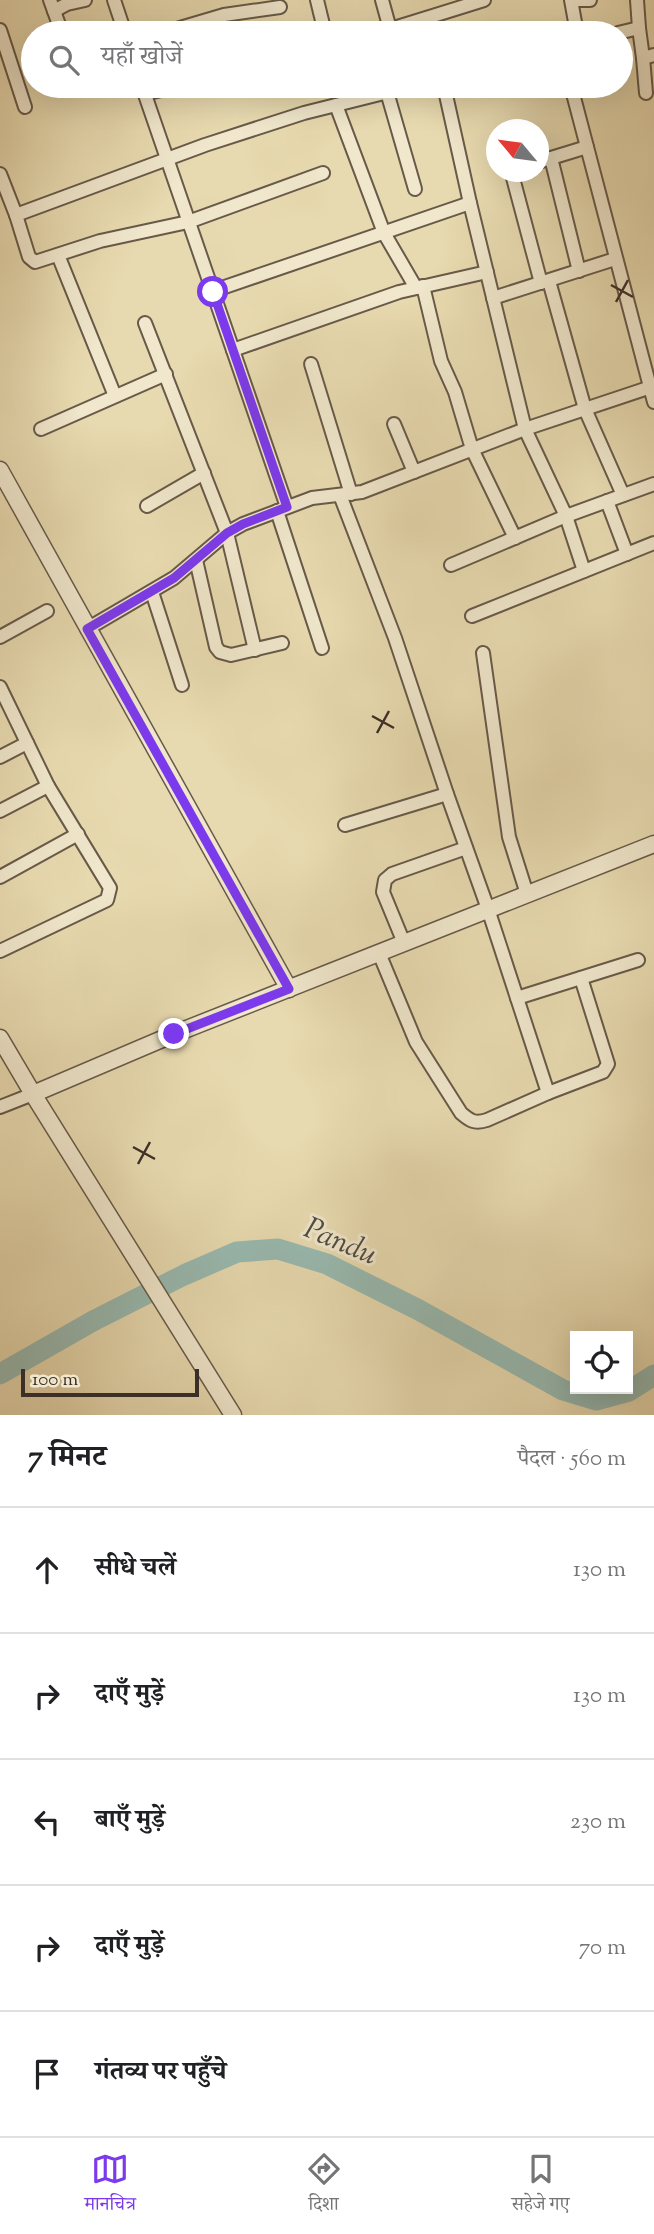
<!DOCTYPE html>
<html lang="hi">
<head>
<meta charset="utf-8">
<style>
	:root { --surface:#fff; --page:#f6f6f6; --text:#202124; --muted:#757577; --line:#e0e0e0; --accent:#7c3aed }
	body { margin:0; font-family:"Sorts Mill Goudy","Noto Serif Devanagari",serif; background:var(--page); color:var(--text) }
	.controls { position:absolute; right:21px; bottom:21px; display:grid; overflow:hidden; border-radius:0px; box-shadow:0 7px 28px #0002 }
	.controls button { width:63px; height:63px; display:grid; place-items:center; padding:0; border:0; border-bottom:2px solid var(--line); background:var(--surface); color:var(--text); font:35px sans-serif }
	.compass { position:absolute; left:486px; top:119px; width:63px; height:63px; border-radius:50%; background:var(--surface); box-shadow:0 7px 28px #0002; rotate:299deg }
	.scale { position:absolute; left:21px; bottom:18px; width:178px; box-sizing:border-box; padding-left:7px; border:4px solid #3c2f27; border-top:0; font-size:19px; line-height:24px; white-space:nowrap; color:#3c2f27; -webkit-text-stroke:5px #f0e7cc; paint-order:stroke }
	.stop { position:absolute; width:21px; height:21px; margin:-16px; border:5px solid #7c3aed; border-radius:50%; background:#fff }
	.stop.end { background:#7c3aed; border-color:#fff; box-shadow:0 2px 7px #0008 }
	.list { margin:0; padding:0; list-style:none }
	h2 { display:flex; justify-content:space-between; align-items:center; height:91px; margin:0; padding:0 28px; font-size:30px }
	h2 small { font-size:23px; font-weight:400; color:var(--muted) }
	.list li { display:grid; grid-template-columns:46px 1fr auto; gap:21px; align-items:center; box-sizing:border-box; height:126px; padding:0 28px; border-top:2px solid var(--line) }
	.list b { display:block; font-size:26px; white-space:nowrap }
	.list em { font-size:23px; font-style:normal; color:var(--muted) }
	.icon { flex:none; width:38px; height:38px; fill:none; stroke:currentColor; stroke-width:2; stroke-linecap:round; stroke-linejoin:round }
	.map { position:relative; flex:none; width:654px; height:1415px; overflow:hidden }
	.search { position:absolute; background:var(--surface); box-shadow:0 7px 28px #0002; left:21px; right:21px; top:21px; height:77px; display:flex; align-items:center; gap:18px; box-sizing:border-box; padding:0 24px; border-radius:38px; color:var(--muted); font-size:26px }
	.sheet { height:721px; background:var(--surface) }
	nav { display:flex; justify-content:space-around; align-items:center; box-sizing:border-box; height:98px; border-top:2px solid var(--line); background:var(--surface); font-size:19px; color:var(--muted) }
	nav a { display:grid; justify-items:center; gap:4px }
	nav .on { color:var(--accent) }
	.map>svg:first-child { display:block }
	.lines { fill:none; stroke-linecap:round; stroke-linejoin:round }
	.river { stroke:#98bab1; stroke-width:21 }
	.minor-casing { stroke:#675a49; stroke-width:16 }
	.tertiary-casing { stroke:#675a49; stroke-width:19 }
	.minor { stroke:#f0e7cc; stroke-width:12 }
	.tertiary { stroke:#f0e7cc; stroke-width:16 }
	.route { stroke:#7c3aed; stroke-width:9 }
	.ticks { fill:none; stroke:#3c2f27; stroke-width:2.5 }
	.labels { text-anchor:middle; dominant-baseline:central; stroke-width:6; stroke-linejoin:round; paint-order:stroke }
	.water-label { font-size:30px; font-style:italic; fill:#4e4b43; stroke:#f0e7cc }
</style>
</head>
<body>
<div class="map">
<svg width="654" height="1415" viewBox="0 0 654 1415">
	<rect width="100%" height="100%" fill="#e8dab0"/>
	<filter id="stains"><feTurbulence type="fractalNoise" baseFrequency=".00286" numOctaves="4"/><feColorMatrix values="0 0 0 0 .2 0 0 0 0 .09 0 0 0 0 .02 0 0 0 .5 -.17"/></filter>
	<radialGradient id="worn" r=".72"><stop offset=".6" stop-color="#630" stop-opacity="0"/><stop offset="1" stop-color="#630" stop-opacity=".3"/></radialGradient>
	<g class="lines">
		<polyline class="river" points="0,1374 93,1321 184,1275 237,1252 278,1249 327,1264 417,1309 563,1390 596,1400 629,1391 654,1375"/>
		<g class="minor-casing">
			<g id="minor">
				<polyline points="50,0 62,33"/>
				<polyline points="114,0 125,33"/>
				<polyline points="317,0 325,33"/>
				<polyline points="382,0 390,29"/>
				<polyline points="571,0 577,33"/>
				<polyline points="574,0 590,0"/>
				<polyline points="637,0 639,28"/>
				<polyline points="54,11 67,4 85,0"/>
				<polyline points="0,30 25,107"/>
				<polyline points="163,33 224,15 280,7"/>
				<polyline points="378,33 484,0"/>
				<polyline points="618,33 639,28 643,58 654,55"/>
				<polyline points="643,58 646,93"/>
				<polyline points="142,86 287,507"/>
				<polyline points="444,86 470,203"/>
				<polyline points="571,86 654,402"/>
				<polyline points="387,92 415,189"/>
				<polyline points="145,94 177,86"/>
				<polyline points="336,105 384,233 416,288 423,286 441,361 455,392 472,449 515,538"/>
				<polyline points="551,158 579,271"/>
				<polyline points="538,162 587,147"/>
				<polyline points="515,172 513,178 541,283"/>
				<polyline points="0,174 16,215 205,145 304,113 412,86"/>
				<polyline points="16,215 29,257 35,262 100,241 188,222 323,173"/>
				<polyline points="58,255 115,396"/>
				<polyline points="549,281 585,409 623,495"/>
				<polyline points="213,291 470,203 525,429 566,516 584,571"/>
				<polyline points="493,298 615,259"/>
				<polyline points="145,323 227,533 255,650"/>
				<polyline points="233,350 399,292 487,272"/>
				<polyline points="311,364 351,494"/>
				<polyline points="394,424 414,472"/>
				<polyline points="41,429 166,374"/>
				<polyline points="340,495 395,638 447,794"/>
				<polyline points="607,501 627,554"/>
				<polyline points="147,506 204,473"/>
				<polyline points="277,511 322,648"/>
				<polyline points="196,560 216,647 220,652 231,655 282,643"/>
				<polyline points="451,565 566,516 654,484"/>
				<polyline points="152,592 182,685"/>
				<polyline points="472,616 654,543"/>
				<polyline points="87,629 174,578 227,533 243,524 312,498 362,492 525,429 654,386"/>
				<polyline points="0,637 47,611"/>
				<polyline points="483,653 509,837 527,894"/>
				<polyline points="0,687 48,786 110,888 107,900 0,951"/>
				<polyline points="0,757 27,743"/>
				<polyline points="0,811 48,786"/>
				<path d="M345 825 447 794 488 909 548 1093 487 1120C475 1124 470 1121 461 1113L416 1042 379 953"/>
				<polyline points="0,877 78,834"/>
				<polyline points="404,943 383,892 385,880 392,874 466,848"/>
				<polyline points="517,998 638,960"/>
				<polyline points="548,1093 603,1072 608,1064 581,978"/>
				<polyline points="0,1107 33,1094"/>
			</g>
		</g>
		<g class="tertiary-casing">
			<g id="tertiary">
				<polyline points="0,470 289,989"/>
				<polyline points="0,1038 33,1094 233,1415"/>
				<polyline points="33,1094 174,1034 654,844"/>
			</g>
		</g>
		<use href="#minor" class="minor"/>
		<use href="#tertiary" class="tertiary"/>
	</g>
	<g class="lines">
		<polyline class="route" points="174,1034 289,989 87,629 174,578 227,533 243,524 287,507 213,292"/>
	</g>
	<path class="ticks" d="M611 285 633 297M616 302 628 280M372 716 394 728M377 733 389 711M133 1147 155 1159M138 1164 150 1142"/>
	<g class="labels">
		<g class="water-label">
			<text transform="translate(340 1243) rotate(23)">Pandu</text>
		</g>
	</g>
	<rect width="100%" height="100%" filter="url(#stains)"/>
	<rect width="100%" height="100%" fill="url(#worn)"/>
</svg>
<div class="controls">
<button><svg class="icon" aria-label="locate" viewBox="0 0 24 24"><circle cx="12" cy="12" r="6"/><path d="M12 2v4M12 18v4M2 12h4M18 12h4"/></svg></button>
</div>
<svg class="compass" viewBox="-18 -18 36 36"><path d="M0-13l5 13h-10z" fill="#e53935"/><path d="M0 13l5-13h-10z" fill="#757577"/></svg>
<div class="scale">100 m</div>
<div class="stop" style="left:213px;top:292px"></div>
<div class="stop end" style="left:174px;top:1034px"></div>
<div class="search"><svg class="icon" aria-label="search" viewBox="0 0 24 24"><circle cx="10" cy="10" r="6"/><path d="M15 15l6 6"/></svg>यहाँ खोजें</div>
</div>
<section class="sheet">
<h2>7 मिनट<small>पैदल · 560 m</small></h2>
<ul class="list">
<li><svg class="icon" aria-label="ahead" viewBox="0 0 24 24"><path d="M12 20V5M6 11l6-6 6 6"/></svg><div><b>सीधे चलें</b></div><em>130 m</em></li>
<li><svg class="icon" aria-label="right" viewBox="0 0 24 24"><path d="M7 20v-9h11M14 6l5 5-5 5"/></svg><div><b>दाएँ मुड़ें</b></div><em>130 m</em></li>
<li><svg class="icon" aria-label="left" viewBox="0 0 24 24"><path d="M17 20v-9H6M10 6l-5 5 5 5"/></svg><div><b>बाएँ मुड़ें</b></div><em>230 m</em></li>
<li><svg class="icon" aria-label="right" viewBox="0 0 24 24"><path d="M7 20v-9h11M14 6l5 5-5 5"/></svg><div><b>दाएँ मुड़ें</b></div><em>70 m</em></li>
<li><svg class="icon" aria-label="arrive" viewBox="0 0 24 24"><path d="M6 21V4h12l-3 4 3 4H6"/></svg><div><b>गंतव्य पर पहुँचे</b></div></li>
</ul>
</section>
<nav>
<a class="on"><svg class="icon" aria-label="map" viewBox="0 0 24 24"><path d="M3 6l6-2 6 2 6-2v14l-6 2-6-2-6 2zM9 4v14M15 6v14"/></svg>मानचित्र</a>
<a><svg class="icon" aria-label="directions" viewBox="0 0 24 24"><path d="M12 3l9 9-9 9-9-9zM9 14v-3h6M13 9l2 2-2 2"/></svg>दिशा</a>
<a><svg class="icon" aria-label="saved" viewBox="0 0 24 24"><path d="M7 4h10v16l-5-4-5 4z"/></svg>सहेजे गए</a>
</nav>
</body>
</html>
